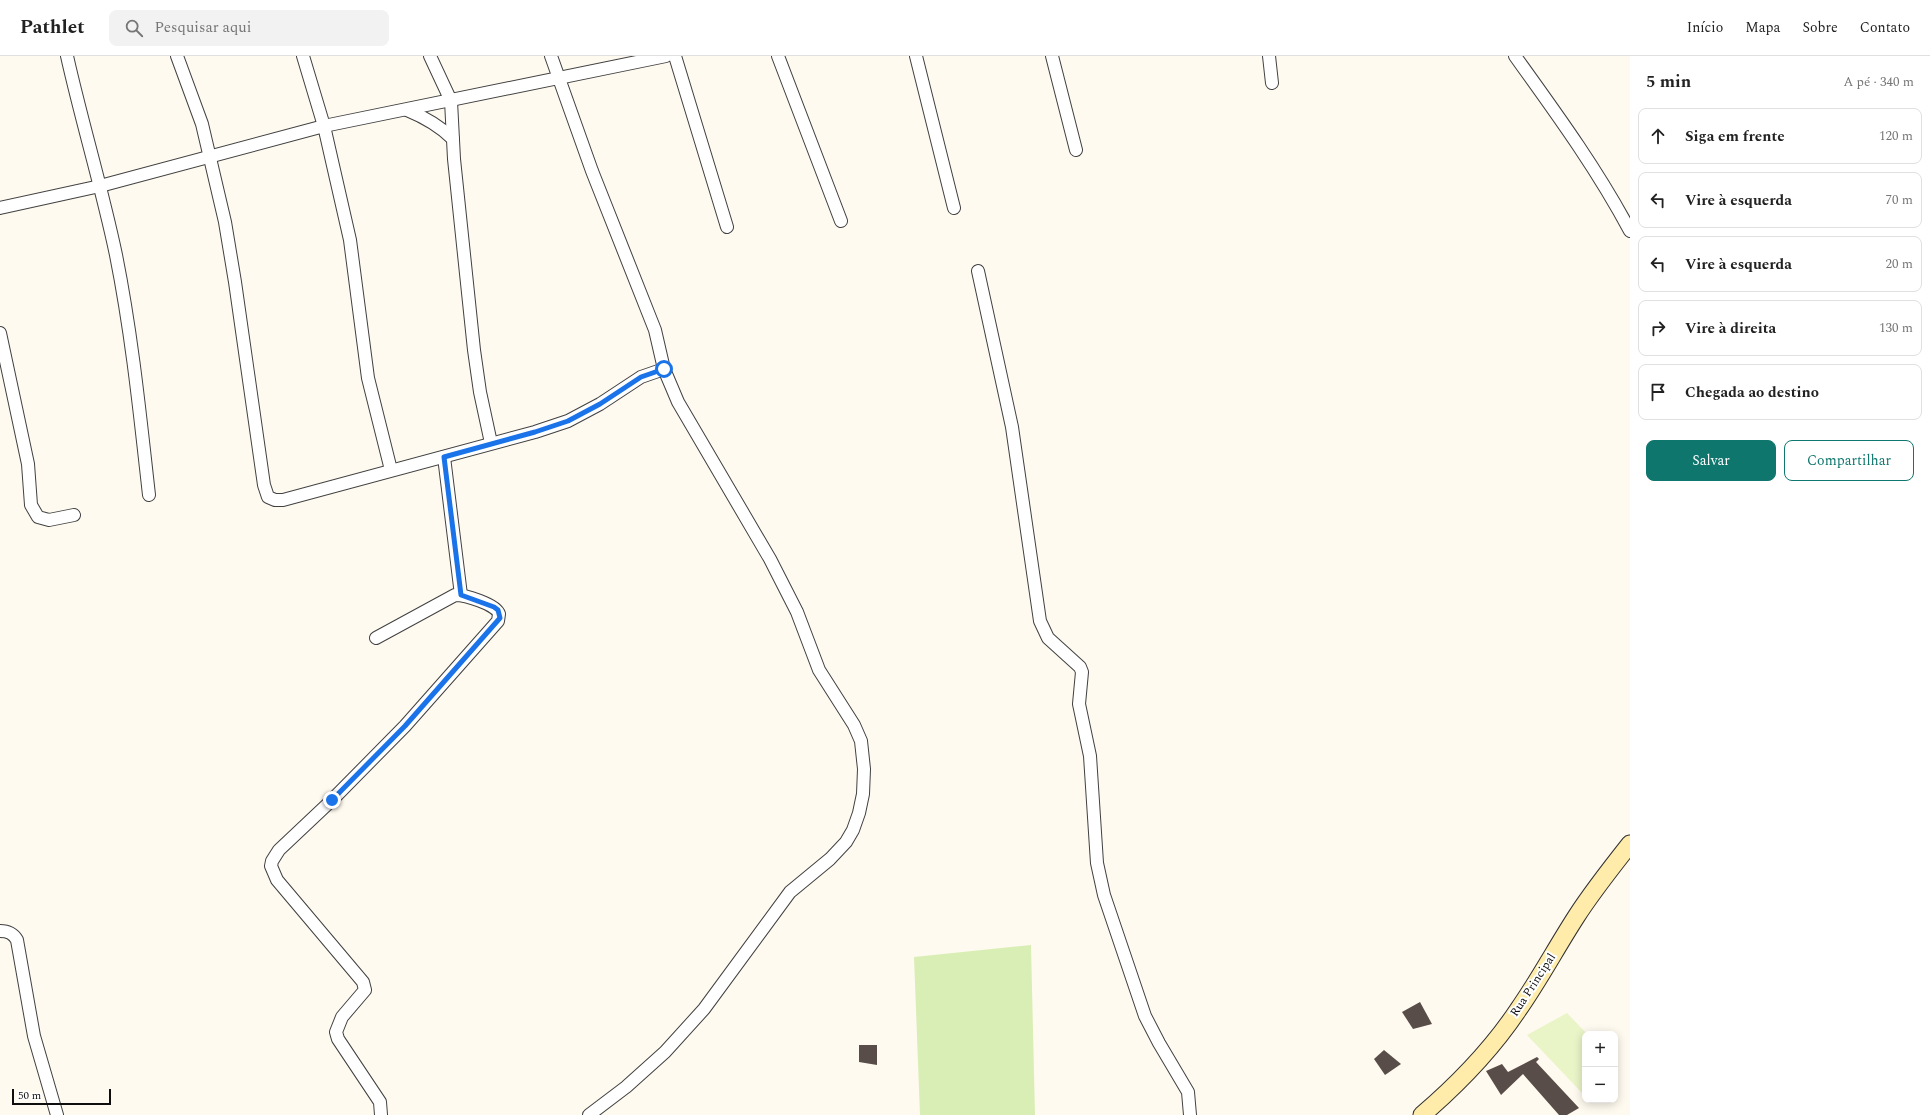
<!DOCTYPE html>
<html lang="pt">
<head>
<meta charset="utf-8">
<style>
	:root { --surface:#fff; --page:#f2f2f2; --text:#222; --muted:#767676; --line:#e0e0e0; --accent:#0f766e }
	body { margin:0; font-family:Spectral,serif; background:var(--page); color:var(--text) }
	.controls { position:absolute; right:12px; bottom:12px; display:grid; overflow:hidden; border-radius:8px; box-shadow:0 2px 10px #0003 }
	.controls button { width:36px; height:36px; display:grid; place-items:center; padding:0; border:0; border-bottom:1px solid var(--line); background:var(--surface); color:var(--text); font:20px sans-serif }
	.scale { position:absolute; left:12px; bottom:10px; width:99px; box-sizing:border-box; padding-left:4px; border:2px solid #0e0e0e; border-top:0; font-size:11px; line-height:14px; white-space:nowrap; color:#0e0e0e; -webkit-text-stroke:3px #fff; paint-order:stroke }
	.stop { position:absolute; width:12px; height:12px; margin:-9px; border:3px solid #1a73e8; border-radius:50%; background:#fff }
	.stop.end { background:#1a73e8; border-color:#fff; box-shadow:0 1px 4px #0008 }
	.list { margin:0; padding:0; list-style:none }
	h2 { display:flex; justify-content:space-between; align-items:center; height:52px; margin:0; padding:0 16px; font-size:17px }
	h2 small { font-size:13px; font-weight:400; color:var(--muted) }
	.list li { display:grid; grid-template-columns:26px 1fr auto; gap:12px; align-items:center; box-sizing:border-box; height:56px; margin:0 8px 8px; padding:0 8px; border:1px solid var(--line); border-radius:8px }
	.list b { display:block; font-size:15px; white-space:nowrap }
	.list em { font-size:13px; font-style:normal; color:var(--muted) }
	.actions { display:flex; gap:8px; padding:12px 16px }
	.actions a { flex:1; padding:9px 0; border:1px solid var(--accent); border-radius:8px; text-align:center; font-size:14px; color:var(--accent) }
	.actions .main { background:var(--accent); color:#fff }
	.icon { flex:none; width:22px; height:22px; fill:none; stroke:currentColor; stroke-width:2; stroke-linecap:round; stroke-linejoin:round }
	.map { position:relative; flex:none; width:1630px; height:1059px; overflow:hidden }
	header { display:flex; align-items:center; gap:24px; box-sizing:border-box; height:56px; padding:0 20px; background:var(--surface); border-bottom:1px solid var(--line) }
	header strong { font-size:19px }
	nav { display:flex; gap:22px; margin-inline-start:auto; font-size:14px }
	.search { width:280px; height:36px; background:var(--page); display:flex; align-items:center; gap:10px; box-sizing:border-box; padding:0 14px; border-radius:8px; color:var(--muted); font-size:15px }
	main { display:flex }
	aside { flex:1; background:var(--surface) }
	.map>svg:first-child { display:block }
	.green { fill:#d9eeb5 }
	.pitch { fill:#e9f4c7 }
	.building { fill:#584d49 }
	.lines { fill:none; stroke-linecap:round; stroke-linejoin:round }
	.street-casing { stroke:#414141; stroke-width:14 }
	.secondary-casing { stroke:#303030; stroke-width:19 }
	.street { stroke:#fff; stroke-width:12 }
	.secondary { stroke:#ffecaa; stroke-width:17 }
	.route { stroke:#1a73e8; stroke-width:5 }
	.labels { text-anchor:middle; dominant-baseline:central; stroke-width:4; stroke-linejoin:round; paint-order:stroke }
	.street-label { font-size:12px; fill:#0e0e0e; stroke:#fff }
</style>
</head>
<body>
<header>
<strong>Pathlet</strong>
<div class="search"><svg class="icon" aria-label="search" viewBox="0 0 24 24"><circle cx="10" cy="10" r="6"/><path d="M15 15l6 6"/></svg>Pesquisar aqui</div>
<nav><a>Início</a><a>Mapa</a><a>Sobre</a><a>Contato</a></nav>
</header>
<main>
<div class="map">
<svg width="1630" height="1059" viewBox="0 0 1630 1059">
	<rect width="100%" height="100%" fill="#fffaef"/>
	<polygon class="green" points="1031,889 1035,1059 920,1059 914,901"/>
	<polygon class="pitch" points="1567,957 1587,978 1585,978 1585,1040 1527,979"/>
	<g class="building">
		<polygon points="1420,946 1432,968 1413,973 1402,956"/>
		<polygon points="859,989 877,989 877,1009 859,1006"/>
		<polygon points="1384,994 1401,1008 1385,1019 1374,1003"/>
		<polygon points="1537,1001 1539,1003 1536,1006 1579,1052 1567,1059 1559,1059 1523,1018 1501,1039 1486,1015 1502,1008 1508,1016"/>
	</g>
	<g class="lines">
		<g class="street-casing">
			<g id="street">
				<path d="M67 0C82 67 102 132 116 199 132 279 140 359 149 439"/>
				<polyline points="177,0 202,68 225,166 235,226 264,429 268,441 275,444 283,444 535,376 568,365 600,348 641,321 664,313"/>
				<polyline points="303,0 324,70 350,184 368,322 391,414"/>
				<polyline points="430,0 451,45 454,103 474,294 480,336 491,387"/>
				<polyline points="551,0 592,115 655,274 664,313 678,346 770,503 797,556 819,614 854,669 861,685 864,713 863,738 859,757 853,774 846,786 830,803 790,836 704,953 665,996 626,1031 589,1059"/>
				<polyline points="675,0 727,171"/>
				<polyline points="778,0 841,165"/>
				<polyline points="916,0 954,152"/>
				<polyline points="1052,0 1076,94"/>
				<polyline points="1269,0 1272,27"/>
				<path d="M1515 0C1556 57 1597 113 1630 175"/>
				<path d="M407 54C424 61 440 70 453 83"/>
				<polyline points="0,152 100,130 324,70 666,0"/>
				<polyline points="978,215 1012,371 1040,565 1048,582 1080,611 1082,616 1079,648 1090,700 1097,807 1104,839 1145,960 1159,987 1188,1036 1190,1059"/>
				<polyline points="0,277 28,408 31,449 38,461 49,464 74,459"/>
				<polyline points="444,401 461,539"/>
				<path d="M376 582 455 539C465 539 496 548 499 558L498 565 405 670 332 744 279 794 272 805 271 810 277 824 363 926 365 934 342 961 336 976 338 983 380 1046 381 1059"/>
				<path d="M0 875C8 875 13 877 17 884L34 980 57 1059"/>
			</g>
		</g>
		<g class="secondary-casing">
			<path id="secondary" d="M1422 1059C1457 1029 1492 993 1518 954 1539 924 1556 892 1576 861 1592 836 1611 812 1630 788"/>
		</g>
		<use href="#street" class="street"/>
		<use href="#secondary" class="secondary"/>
	</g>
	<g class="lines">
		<polyline class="route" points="332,744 405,670 500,562 498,554 494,551 461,539 444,401 535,376 568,365 600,348 641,321 664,313"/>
	</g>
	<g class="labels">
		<g class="street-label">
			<text transform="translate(1533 929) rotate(-57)">Rua Principal</text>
		</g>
	</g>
</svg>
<div class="controls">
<button>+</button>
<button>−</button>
</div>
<div class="scale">50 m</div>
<div class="stop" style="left:664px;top:313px"></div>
<div class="stop end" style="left:332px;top:744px"></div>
</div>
<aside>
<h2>5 min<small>A pé · 340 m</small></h2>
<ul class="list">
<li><svg class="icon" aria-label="ahead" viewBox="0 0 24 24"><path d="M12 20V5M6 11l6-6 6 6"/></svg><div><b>Siga em frente</b></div><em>120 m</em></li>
<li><svg class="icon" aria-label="left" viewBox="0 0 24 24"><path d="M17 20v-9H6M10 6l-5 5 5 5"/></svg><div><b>Vire à esquerda</b></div><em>70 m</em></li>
<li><svg class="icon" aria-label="left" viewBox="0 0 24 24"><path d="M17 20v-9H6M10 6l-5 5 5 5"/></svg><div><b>Vire à esquerda</b></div><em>20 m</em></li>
<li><svg class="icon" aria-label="right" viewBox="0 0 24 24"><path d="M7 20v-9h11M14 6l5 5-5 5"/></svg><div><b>Vire à direita</b></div><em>130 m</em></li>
<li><svg class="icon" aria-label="arrive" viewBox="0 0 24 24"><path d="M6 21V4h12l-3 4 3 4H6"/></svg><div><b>Chegada ao destino</b></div></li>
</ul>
<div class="actions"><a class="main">Salvar</a><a>Compartilhar</a></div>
</aside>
</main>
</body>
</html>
